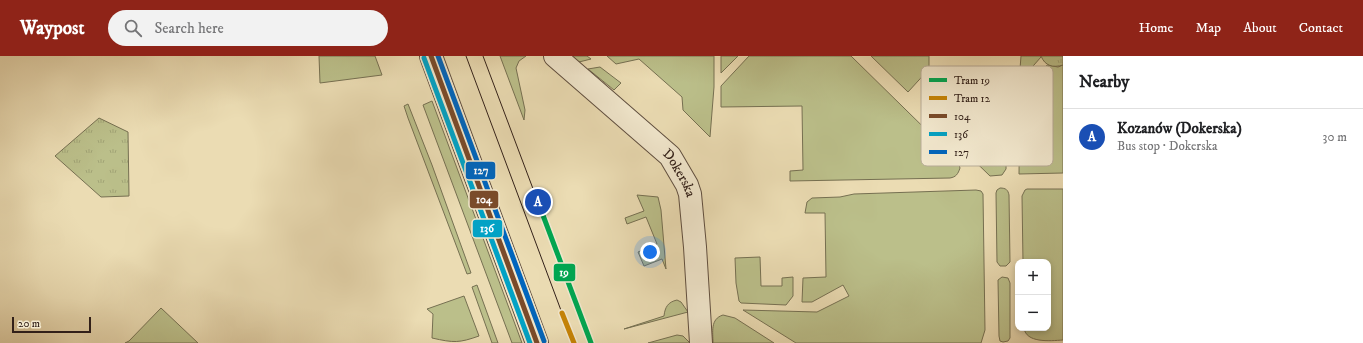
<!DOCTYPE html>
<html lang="en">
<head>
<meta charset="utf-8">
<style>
	:root { --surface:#fff; --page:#f2f2f2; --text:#202124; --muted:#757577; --line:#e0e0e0; --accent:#8f2418 }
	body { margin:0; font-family:"IM FELL DW Pica",serif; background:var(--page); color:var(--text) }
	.controls { position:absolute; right:12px; bottom:12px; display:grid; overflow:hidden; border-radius:8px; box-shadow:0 2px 6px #0003 }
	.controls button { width:36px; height:36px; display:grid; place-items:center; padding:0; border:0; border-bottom:1px solid var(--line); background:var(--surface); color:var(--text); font:20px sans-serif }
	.scale { position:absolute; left:12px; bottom:10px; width:79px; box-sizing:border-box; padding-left:4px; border:2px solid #322019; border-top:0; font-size:11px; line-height:14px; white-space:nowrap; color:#322019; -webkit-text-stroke:3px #f2e8ce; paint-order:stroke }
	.you { position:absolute; left:650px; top:196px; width:14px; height:14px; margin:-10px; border:3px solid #fff; border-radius:50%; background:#1a73e8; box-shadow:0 0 0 6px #1a73e833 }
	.badge { display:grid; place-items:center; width:26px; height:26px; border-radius:50%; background:var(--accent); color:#fff; font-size:13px; font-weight:700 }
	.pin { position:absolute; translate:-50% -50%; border:2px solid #fff; box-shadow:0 1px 4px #0006 }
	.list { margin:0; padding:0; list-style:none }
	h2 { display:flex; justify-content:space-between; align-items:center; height:52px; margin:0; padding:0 16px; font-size:17px }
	h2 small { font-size:13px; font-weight:400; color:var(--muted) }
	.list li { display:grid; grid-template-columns:26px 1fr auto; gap:12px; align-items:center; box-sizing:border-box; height:56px; padding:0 16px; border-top:1px solid var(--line) }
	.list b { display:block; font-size:15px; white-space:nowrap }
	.list p { margin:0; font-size:13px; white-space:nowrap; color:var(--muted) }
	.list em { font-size:13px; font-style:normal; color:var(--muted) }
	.icon { flex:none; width:22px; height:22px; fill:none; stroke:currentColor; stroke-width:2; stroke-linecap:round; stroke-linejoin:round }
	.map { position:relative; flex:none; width:1063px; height:287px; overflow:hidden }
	header { display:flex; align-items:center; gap:24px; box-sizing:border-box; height:56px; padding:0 20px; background:var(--accent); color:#fff }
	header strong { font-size:19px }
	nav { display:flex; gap:22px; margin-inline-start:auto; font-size:14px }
	.search { width:280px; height:36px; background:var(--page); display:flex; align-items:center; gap:10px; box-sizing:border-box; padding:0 14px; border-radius:22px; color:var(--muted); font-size:15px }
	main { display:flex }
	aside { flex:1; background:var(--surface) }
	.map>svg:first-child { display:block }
	.grass { fill:#bbbf8a; stroke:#767052 }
	.park { fill:url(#park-tufts); stroke:#767052 }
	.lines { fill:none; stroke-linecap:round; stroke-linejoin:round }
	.street-casing { stroke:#604f40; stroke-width:24 }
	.street { stroke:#f2e8ce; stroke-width:22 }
	.tram { stroke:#322019; stroke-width:1 }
	.bus-1-casing { stroke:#f2e8ce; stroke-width:8 }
	.bus-2-casing { stroke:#f2e8ce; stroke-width:8 }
	.bus-3-casing { stroke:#f2e8ce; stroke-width:8 }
	.bus-1 { stroke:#7a4b2a; stroke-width:5 }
	.bus-2 { stroke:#02a2c5; stroke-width:5 }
	.bus-3 { stroke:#0065bd; stroke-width:5 }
	.tram-1-casing { stroke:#f2e8ce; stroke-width:8 }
	.tram-2-casing { stroke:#f2e8ce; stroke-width:8 }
	.tram-1 { stroke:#00a651; stroke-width:5 }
	.tram-2 { stroke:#c68406; stroke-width:5 }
	.labels { text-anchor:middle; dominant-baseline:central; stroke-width:3; stroke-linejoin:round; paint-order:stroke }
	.street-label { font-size:14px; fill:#322019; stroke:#f2e8ce }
	.key { fill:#f2e8ce; stroke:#b8ac98; stroke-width:1 }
	.key-label { font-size:11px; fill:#322019 }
	.line-badge { stroke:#f2e8ce; stroke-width:1.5 }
	.badge-label { font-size:11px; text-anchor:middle; font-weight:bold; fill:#fff }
</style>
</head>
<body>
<header>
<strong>Waypost</strong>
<div class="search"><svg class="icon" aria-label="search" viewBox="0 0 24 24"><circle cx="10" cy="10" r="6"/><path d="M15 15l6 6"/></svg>Search here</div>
<nav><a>Home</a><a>Map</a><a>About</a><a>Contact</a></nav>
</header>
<main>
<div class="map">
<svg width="1063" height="287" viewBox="0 0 1063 287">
	<defs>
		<pattern id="park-tufts" width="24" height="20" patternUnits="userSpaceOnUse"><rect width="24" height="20" fill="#bbbf8a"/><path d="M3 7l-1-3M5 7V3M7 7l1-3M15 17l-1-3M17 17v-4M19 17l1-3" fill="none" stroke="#a1a476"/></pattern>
	</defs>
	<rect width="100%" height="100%" fill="#ebdcb3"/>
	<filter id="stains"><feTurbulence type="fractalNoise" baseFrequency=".005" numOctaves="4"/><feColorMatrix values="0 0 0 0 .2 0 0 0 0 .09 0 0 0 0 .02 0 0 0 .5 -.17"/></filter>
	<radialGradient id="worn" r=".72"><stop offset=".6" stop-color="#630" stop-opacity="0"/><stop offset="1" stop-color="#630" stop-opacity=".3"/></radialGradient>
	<g class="grass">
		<polygon points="319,0 375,0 382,19 320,27"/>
		<polygon points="500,0 526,0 519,5 516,12 525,54 524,64"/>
		<polygon points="571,0 587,0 591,3 579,6"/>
		<polygon points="607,0 714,0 714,31 710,81 683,54 682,41 639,3 616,8"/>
		<polygon points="721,0 738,0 721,17"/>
		<path d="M749 0H851L958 105 960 112C958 118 956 121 950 122L790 125V115L803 114 802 50 721 51V30Z"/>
		<polygon points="871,0 929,0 929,13 908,36"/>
		<polygon points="1021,0 1041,0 1041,1 1019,26"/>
		<polygon points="1047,9 1058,11 1063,9 1063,117 1019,118 1020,37"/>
		<polygon points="600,11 621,27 614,34 588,13"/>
		<polygon points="432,45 522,287 512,287 423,49"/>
		<polygon points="408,48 432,109 471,217 467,218 408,62 404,50"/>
		<polygon points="1007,54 1006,113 1002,119 990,120 956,87"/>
		<path d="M1000 132C1006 132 1008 134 1009 139L1010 206 1006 210H1000L997 206 996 137 997 134Z"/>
		<path d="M1027 133H1063V284C1049 285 1026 287 1024 272H1048V206H1023L1022 140 1025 134Z"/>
		<polygon points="976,134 981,135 983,138 985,274 981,287 796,287 743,254 817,256 849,240 843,229 812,246 802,246 803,222 826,221 825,157 805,157 807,146 812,142 840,141 854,138"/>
		<polygon points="637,139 658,141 661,154 666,213 662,203 644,210 638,196 657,188 646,161 627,168 625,162 644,155"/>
		<polygon points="760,201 761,230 782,230 782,222 793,221 793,240 786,249 741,247 739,245 736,227 735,202"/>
		<polygon points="1002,221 1008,222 1010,227 1010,282 1008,285 1003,286 1000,285 999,280 998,224"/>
		<polygon points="477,229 498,287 492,287 472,231"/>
		<path d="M464 240 479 280C459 287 454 287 432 282L433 258 427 253Z"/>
		<path d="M677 244 681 246 688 256 624 273 664 260C665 251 668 246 677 244Z"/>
		<polygon points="161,252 198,287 125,287 129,285"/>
		<path d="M723 259 735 262 774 287H713C713 276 710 263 723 259Z"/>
		<polygon points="677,279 683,280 690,287 648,287"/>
	</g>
	<g class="park">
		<path d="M1041 0H1063V9C1053 12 1045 10 1041 0Z"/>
		<polygon points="99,62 128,76 129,140 101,141 55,100"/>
	</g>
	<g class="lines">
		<g class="street-casing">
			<g id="street">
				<polyline points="431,0 537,287"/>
				<path id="s1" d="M555 0 670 100 687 129 690 138 695 191 701 287"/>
			</g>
		</g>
		<use href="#street" class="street"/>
		<g class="tram">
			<polyline points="466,0 562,257"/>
			<polyline points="483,0 538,146"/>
		</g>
		<g class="bus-1-casing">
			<polyline id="bus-1" points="431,0 537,287"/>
		</g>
		<g class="bus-2-casing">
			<polyline id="bus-2" points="424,2 530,287"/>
		</g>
		<g class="bus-3-casing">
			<polyline id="bus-3" points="438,0 544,285"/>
		</g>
		<use href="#bus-1" class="bus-1"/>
		<use href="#bus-2" class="bus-2"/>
		<use href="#bus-3" class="bus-3"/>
		<g class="tram-1-casing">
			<polyline id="tram-1" points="538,146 591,287"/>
		</g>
		<g class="tram-2-casing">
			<polyline id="tram-2" points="562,257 574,287"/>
		</g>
		<use href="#tram-1" class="tram-1"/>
		<use href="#tram-2" class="tram-2"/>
	</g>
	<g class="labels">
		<g class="street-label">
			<text stroke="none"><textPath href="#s1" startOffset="172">Dokerska</textPath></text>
		</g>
	</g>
	<rect x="921" y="10" width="132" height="100" rx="6" class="key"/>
	<rect x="929" y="22" width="18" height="4" fill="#00a651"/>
	<rect x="929" y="40" width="18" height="4" fill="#c68406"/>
	<rect x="929" y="58" width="18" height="4" fill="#7a4b2a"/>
	<rect x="929" y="76" width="18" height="4" fill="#02a2c5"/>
	<rect x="929" y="94" width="18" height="4" fill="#0065bd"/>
	<g class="key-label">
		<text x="954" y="28">Tram 19</text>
		<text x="954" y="46">Tram 12</text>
		<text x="954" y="64">104</text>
		<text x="954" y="82">136</text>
		<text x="954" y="100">127</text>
	</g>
	<g class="line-badge">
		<rect x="465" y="105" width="31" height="19" rx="4" fill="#0065bd"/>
		<rect x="469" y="134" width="30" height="19" rx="4" fill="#7a4b2a"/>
		<rect x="472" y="163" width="31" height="19" rx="4" fill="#02a2c5"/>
		<rect x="553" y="207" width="23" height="19" rx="4" fill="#00a651"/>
	</g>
	<g class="badge-label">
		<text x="481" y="118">127</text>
		<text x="484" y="147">104</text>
		<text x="487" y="176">136</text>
		<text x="564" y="220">19</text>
	</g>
	<rect width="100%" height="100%" filter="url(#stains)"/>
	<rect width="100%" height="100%" fill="url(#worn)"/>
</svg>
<div class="controls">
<button>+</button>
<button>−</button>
</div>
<div class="scale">20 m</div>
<div class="you"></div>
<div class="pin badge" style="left:538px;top:146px;background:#1a4fb4">A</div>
</div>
<aside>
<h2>Nearby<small></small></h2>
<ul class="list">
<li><span class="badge" style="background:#1a4fb4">A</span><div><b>Kozanów (Dokerska)</b><p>Bus stop · Dokerska</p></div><em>30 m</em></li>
</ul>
</aside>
</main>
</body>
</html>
